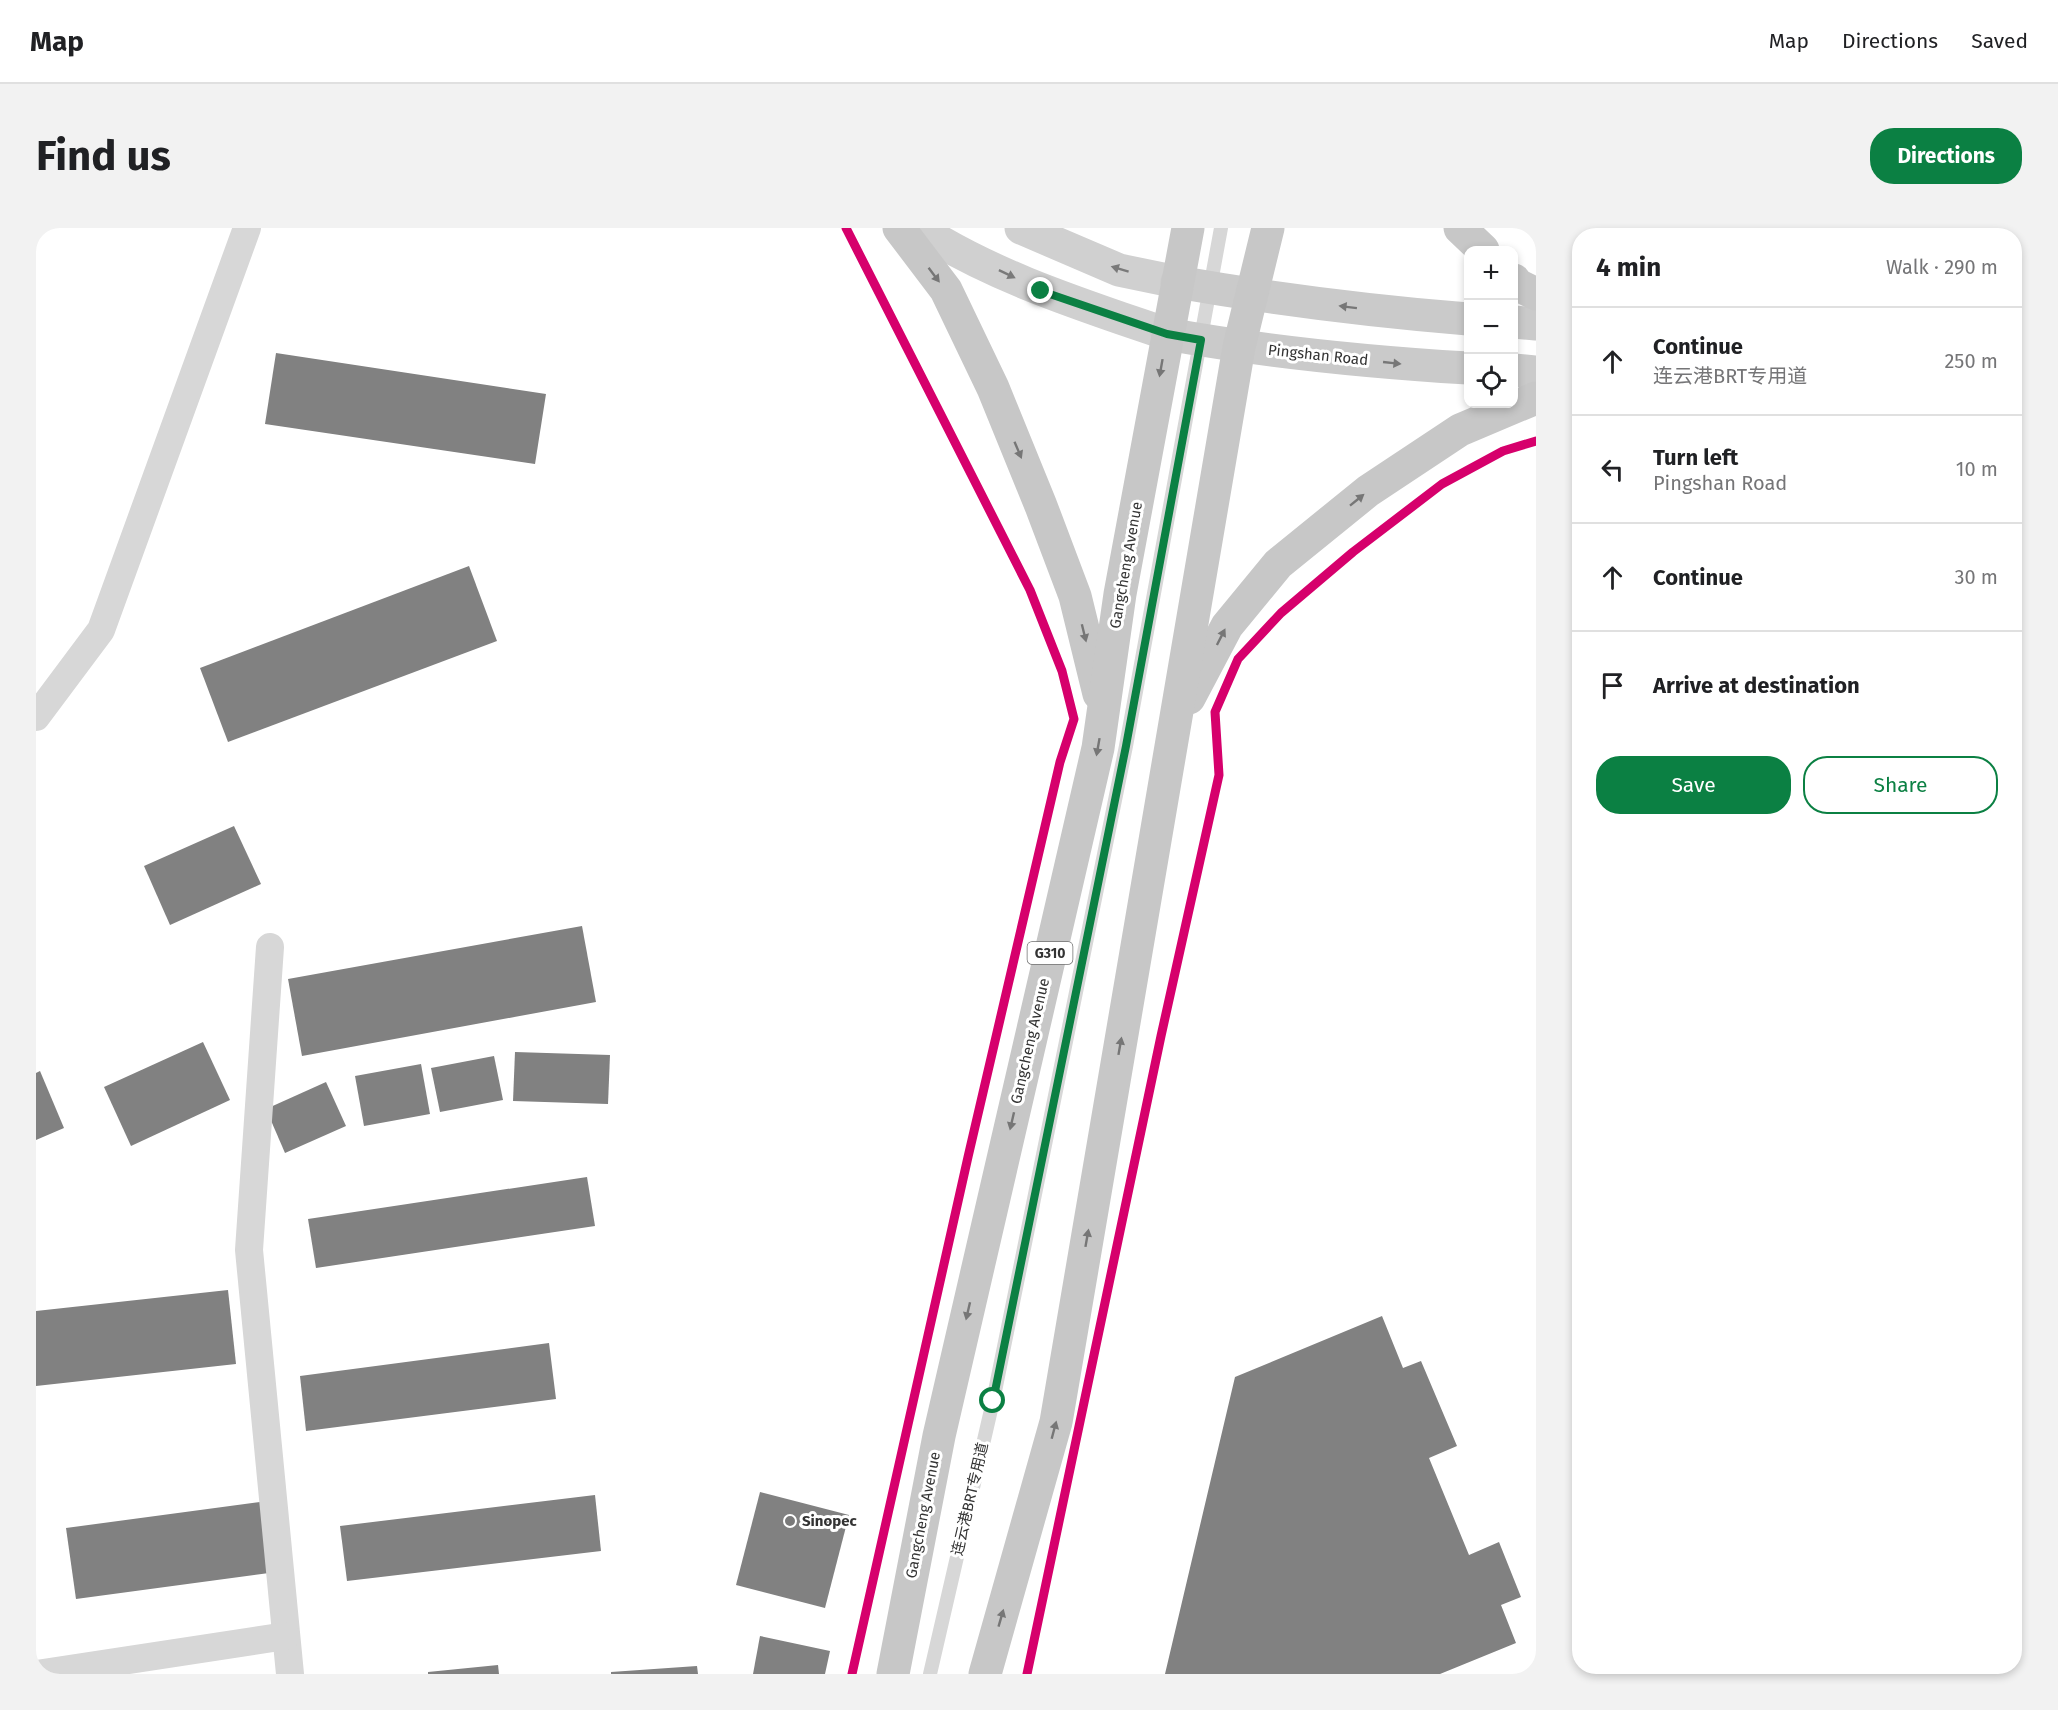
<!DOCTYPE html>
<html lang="en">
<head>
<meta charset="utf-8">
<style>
	:root { --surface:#fff; --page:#f2f2f2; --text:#202124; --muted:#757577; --line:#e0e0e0; --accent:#0b8043 }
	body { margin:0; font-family:"Fira Sans","Noto Sans SC",sans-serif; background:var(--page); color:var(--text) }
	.controls { position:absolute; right:18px; top:18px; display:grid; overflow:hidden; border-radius:12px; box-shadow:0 3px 9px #0003 }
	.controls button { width:54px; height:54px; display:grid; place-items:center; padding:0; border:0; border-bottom:2px solid var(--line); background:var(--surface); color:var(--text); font:30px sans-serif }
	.stop { position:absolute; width:18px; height:18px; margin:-14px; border:4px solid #0b8043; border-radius:50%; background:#fff }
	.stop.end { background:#0b8043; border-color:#fff; box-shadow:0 2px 6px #0008 }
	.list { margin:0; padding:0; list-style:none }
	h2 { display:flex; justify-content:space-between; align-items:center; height:78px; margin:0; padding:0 24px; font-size:26px }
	h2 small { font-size:20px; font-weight:400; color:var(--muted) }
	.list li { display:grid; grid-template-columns:39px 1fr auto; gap:18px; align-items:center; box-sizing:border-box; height:108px; padding:0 24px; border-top:2px solid var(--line) }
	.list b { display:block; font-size:22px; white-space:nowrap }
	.list p { margin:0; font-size:20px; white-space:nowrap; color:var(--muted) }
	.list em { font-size:20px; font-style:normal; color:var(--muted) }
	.actions { display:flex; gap:12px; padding:18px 24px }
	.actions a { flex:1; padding:14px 0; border:2px solid var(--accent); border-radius:24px; text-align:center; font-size:21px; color:var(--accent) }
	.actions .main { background:var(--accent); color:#fff }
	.icon { flex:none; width:33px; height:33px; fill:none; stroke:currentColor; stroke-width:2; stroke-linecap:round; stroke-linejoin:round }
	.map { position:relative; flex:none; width:1500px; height:1446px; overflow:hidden; border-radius:24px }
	header { display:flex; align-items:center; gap:36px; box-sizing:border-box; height:84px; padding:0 30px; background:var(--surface); border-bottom:2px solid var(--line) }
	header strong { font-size:28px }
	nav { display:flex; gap:33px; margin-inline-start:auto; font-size:21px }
	.intro { display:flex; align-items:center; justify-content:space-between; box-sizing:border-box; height:144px; padding:0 36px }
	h1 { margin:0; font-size:42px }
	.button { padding:15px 27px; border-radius:24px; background:var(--accent); color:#fff; font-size:21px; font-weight:700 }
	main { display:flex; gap:36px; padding:0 36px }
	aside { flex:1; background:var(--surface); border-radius:24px; box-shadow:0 3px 9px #0003 }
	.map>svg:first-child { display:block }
	.building { fill:#818181 }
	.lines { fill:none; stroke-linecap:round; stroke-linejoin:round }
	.service { stroke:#d7d7d7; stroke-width:14 }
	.minor { stroke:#d7d7d7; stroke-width:28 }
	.secondary { stroke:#d0d0d0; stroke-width:33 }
	.primary { stroke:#cacaca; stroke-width:33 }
	.trunk { stroke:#c7c7c7; stroke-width:33 }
	.cycleway-casing { stroke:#fff; stroke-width:13 }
	.cycleway { stroke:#d6006c; stroke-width:9 }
	.oneway { fill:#7a7a7a }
	.oneway2 { fill:#767676 }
	.oneway3 { fill:#777 }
	.route { stroke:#0b8043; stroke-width:8 }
	.poi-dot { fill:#7a7a7a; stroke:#fff; stroke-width:2 }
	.labels { text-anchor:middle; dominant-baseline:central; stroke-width:6; stroke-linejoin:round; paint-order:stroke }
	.shield { fill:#fff; stroke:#707070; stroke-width:1.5 }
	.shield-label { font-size:14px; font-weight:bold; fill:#333 }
	.street-label { font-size:15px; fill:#333; stroke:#fff }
	.poi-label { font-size:15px; font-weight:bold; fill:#333; stroke:#fff; text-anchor:start }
</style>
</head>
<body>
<header>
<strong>Map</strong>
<nav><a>Map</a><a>Directions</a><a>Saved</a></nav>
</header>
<div class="intro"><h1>Find us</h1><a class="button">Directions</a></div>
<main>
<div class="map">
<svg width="1500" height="1446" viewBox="0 0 1500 1446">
	<rect width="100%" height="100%" fill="#fff"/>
	<g class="building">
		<polygon points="240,125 510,166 499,236 229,196"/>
		<polygon points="433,338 461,413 192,514 164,440"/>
		<polygon points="198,598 225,656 134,697 108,638"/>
		<polygon points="546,698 560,774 266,828 252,751"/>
		<polygon points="167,814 194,872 95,918 68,859"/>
		<polygon points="479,824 574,827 572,876 477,873"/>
		<polygon points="458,828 467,872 404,884 395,840"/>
		<polygon points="385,836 394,886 328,898 319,848"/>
		<polygon points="4,843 28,900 0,912 0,845"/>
		<polygon points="290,854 310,898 249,925 230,881"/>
		<polygon points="551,949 559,998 280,1040 272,991"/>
		<polygon points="192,1062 200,1136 0,1158 0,1083"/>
		<polygon points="1346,1088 1367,1140 1385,1133 1421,1218 1393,1230 1433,1327 1463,1314 1485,1369 1465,1377 1480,1415 1404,1446 1129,1446 1199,1149"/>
		<polygon points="513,1115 520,1171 270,1203 264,1148"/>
		<polygon points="724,1264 813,1287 789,1380 700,1357"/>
		<polygon points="559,1267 565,1323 311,1353 304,1298"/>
		<polygon points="224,1274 233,1345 40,1371 30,1300"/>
		<polygon points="724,1408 794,1423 789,1446 717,1446"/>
		<polygon points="462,1437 463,1446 392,1446 392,1444"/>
		<polygon points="661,1438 662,1446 575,1446 575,1444"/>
	</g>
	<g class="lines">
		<polyline class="service" points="894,1446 957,1173 1090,518 1185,0"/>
		<g class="minor">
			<polyline points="0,489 65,402 211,0"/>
			<polyline points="234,719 213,1022 254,1446"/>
			<polyline points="1,1446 250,1408"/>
		</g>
		<g class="secondary">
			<path d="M882 0C957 49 1047 77 1131 106"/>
			<polyline points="985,0 1083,42 1141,54"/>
		</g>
		<g class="primary">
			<path d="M1141 54C1238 71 1335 83 1432 91"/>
			<polyline points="1478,94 1500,96"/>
			<path d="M1131 106C1231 124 1332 134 1432 140"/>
			<polyline points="1478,142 1500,144"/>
		</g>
		<g class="trunk">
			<polyline points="863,0 910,62 957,160 1005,278 1039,368 1063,466"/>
			<polyline points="1424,0 1447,22"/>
			<polyline points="1478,52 1482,57 1500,66"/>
			<polyline points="1153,470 1191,398 1242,336 1332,263 1424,202 1500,170"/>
			<polyline points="857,1446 903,1208 1062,520 1084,366 1152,0"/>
			<polyline points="949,1446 1020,1194 1203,119 1232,0"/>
		</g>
		<g class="cycleway-casing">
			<g id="cycleway">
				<polyline points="810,0 994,362 1026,443 1038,491 1024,534 932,929 816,1446"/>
				<polyline points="991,1446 1125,808 1183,547 1179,484 1202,431 1245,385 1317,324 1406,256 1467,223 1500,213"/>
			</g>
		</g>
		<use href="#cycleway" class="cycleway"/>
	</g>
	<defs><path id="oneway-solid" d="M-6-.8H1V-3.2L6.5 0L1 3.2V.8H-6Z" transform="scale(1.5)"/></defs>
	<g class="oneway">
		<use href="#oneway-solid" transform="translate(1084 41) rotate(-163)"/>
		<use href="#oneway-solid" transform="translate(971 46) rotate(26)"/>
	</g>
	<g class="oneway2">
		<use href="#oneway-solid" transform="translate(898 47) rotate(53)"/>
		<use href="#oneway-solid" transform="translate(1125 140) rotate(100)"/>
		<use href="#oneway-solid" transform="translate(982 222) rotate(67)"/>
		<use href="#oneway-solid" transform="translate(1321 272) rotate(-39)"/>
		<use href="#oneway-solid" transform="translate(1048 405) rotate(76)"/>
		<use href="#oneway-solid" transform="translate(1185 409) rotate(-63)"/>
		<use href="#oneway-solid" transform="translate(1062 519) rotate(100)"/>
		<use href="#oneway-solid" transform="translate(1084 818) rotate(-80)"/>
		<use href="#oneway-solid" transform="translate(976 893) rotate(103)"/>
		<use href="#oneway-solid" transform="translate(1051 1010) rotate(-80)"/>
		<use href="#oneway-solid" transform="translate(932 1083) rotate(103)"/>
		<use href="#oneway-solid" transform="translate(1018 1202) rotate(-75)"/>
		<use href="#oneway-solid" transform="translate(965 1390) rotate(-74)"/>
	</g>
	<g class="oneway3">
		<use href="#oneway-solid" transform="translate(1312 79) rotate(-173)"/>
		<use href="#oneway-solid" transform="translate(1356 135) rotate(6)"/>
	</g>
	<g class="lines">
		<polyline class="route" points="957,1173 1090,518 1165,112 1131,106 1005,63"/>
	</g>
	<circle class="poi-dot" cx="754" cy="1293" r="6"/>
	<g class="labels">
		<rect class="shield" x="991.5" y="714" width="45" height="22" rx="4.5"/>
		<g class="shield-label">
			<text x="1014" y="725">G310</text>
		</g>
		<g class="street-label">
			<text transform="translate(1282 127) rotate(6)">Pingshan Road</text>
			<text transform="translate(1090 337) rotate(-80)">Gangcheng Avenue</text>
			<text transform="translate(994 813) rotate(-77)">Gangcheng Avenue</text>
			<text transform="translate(934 1271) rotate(-77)">连云港BRT专用道</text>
			<text transform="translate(887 1287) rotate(-79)">Gangcheng Avenue</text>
		</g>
		<g class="poi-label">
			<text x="766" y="1293">Sinopec</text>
		</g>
	</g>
</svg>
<div class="controls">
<button>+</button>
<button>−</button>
<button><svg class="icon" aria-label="locate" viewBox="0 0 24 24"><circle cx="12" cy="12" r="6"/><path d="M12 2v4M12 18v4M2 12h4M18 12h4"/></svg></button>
</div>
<div class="stop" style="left:957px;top:1173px"></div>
<div class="stop end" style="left:1005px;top:63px"></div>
</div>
<aside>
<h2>4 min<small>Walk · 290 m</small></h2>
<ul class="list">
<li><svg class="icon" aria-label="ahead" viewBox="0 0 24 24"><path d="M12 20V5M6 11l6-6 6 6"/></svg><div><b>Continue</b><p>连云港BRT专用道</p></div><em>250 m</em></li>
<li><svg class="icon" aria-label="left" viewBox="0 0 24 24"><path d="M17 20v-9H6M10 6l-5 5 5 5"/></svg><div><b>Turn left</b><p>Pingshan Road</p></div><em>10 m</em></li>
<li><svg class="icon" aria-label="ahead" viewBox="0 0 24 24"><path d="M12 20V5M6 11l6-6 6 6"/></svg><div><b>Continue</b></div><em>30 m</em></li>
<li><svg class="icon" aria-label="arrive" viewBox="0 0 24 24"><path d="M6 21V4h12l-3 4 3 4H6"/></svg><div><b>Arrive at destination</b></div></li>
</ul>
<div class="actions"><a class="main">Save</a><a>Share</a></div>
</aside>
</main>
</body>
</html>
